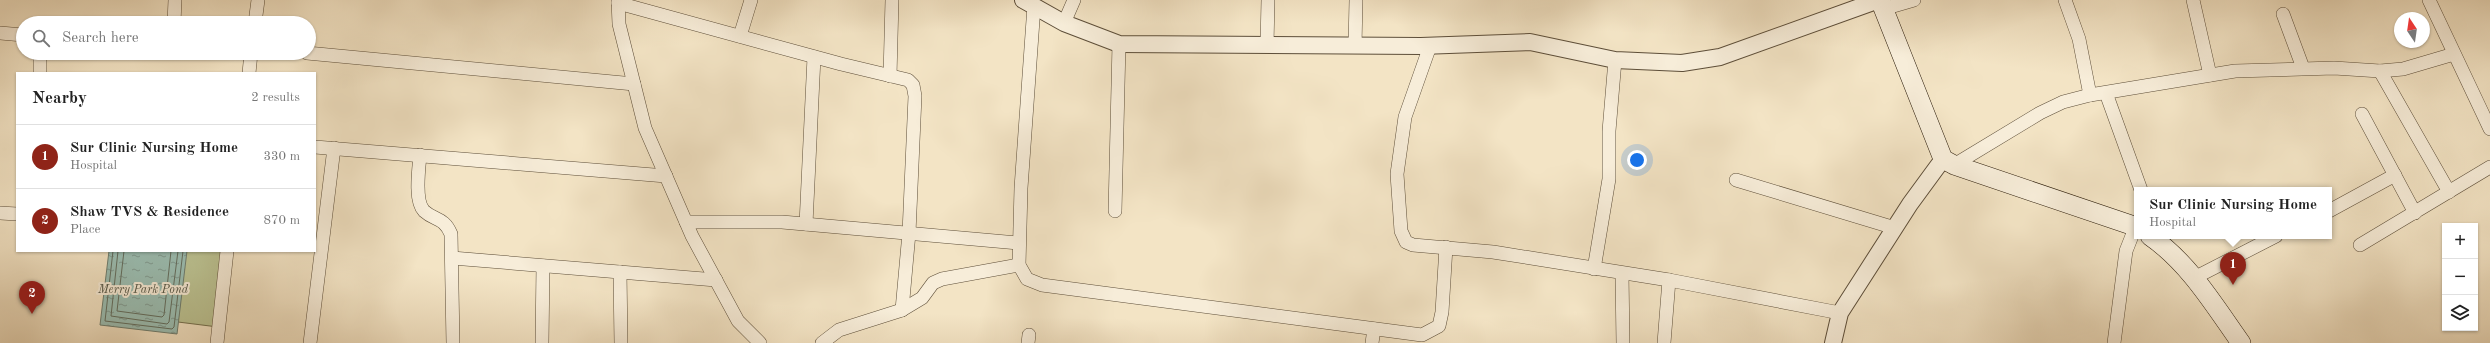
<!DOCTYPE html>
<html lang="en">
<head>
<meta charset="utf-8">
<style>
	:root { --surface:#fff; --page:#f6f6f6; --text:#222; --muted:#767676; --line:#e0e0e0; --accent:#8f2418 }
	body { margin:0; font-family:"Old Standard TT",serif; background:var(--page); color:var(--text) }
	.controls { position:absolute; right:12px; bottom:12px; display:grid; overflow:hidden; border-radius:0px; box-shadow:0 1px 3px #0004 }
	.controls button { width:36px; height:36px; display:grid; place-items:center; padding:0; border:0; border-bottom:1px solid var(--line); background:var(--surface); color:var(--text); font:20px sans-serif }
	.compass { position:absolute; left:2394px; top:12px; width:36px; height:36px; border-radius:50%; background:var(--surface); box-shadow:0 1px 3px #0004; rotate:347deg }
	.you { position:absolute; left:1637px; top:160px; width:14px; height:14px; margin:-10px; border:3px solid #fff; border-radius:50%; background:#1a73e8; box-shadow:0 0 0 6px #1a73e833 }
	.badge { display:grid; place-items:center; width:26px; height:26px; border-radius:50%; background:var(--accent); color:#fff; font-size:13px; font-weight:700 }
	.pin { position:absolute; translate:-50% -33px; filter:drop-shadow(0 1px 2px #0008) }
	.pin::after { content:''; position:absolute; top:21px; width:14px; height:12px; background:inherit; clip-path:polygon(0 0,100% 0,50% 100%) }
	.popup { position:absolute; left:2134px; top:187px; width:198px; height:52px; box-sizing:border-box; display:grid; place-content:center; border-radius:0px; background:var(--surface); filter:drop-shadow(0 1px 3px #0005); font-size:13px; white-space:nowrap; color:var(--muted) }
	.popup b { font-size:15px; color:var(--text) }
	.popup::after { content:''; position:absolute; left:50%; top:100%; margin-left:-8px; border:8px solid transparent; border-top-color:var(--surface) }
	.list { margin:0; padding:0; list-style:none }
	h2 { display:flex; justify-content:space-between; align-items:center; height:52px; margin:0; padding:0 16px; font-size:17px }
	h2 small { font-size:13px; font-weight:400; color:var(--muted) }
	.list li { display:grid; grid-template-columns:26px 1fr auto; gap:12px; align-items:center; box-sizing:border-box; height:64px; padding:0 16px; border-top:1px solid var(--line) }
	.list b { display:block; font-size:15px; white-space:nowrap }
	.list p { margin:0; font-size:13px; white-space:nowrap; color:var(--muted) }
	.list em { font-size:13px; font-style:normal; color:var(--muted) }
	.icon { flex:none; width:22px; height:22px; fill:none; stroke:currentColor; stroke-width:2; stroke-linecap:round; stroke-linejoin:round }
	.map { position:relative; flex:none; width:2490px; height:343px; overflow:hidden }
	.search { position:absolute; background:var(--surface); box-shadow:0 1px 3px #0004; left:16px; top:16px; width:300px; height:44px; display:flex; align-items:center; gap:10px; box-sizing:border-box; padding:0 14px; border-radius:22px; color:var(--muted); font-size:15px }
	.panel { position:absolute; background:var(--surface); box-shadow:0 1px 3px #0004; left:16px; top:72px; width:300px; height:180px; border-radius:0px }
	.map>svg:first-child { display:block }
	.green { fill:#bcc494; stroke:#74704f }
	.water { fill:url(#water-ripples); stroke:#6e7e70 }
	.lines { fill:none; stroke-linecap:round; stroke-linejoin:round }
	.shore { stroke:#636e5f; stroke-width:1 }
	.minor-casing { stroke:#5d4e39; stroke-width:14 }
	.tertiary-casing { stroke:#5d4e39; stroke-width:18 }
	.secondary-casing { stroke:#2b1c0a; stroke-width:20 }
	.minor { stroke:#f7edd9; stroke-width:13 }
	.tertiary { stroke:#f7edd9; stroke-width:16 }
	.secondary { stroke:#f7edd9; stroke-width:19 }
	.labels { text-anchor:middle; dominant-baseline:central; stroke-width:4; stroke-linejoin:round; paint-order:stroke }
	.water-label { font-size:12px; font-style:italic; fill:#525546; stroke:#f7edd9 }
</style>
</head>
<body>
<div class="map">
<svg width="2490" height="343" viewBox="0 0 2490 343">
	<defs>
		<pattern id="water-ripples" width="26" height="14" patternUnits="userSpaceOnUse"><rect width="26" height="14" fill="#9bbfb4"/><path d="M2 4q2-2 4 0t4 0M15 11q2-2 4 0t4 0" fill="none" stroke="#7f9a91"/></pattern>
	</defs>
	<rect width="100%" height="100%" fill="#f3e4c5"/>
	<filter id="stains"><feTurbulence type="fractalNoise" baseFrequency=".005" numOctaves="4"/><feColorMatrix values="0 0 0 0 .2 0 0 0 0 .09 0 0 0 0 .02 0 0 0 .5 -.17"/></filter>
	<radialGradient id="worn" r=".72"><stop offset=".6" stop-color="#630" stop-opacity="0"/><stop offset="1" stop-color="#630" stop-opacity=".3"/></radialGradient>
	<polygon class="green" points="186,251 228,251 218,327 178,322"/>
	<polygon class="water" points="109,251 187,251 177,334 100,325"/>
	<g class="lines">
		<g class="shore">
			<polyline points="113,251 105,321 172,329 174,327 183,251"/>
			<polyline points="118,251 111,316 167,324 169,322 178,251"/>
			<polyline points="124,251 117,311 162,317 164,315 171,251"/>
		</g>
		<g class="minor-casing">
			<g id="minor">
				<polyline points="618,0 619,24 645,128 692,236 738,321 760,343"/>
				<polyline points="2065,0 2079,39 2090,95"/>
				<polyline points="2193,0 2210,75"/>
				<polyline points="2429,0 2490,129"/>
				<polyline points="618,3 841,64 908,80 913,85 915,96 909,233 902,310"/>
				<polyline points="1034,6 1021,188 1019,265 1027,279 1042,285 1422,335 1439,326 1442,312 1446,247"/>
				<polyline points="1883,9 1914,0"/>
				<polyline points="2283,14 2303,68"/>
				<polyline points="174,23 175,0"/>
				<polyline points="255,23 258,0"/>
				<polyline points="1064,23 1074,0"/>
				<polyline points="0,33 23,35"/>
				<polyline points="740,36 751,0"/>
				<polyline points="1267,45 1268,0"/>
				<polyline points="1355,46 1356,0"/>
				<polyline points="1430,46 1405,117 1397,174 1401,231 1406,242 1413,245 1493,252 1669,280 1840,313"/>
				<polyline points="307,53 634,84"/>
				<polyline points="2380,71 2449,192"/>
				<polyline points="40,73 40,53"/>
				<polyline points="249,73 251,53"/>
				<polyline points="890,76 892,0"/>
				<polyline points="2106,93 2141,190"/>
				<polyline points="2362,114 2415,213"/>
				<polyline points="315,147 666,176"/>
				<path d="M420 155C419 168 414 201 424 211 435 221 444 217 451 234L453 343"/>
				<polyline points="1954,165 2040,113 2063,102 2090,95 2235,71 2334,68 2380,71 2403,69 2454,54"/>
				<polyline points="1736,180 1895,228"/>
				<polyline points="1115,211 1119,44"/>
				<polyline points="2329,211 2395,175"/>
				<polyline points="0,213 17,214"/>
				<polyline points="686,222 782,222 1019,243"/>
				<polyline points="806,224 814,57"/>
				<polyline points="2360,245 2490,167"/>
				<polyline points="452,258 716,280"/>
				<polyline points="1594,269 1609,179 1609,131 1615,60"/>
				<polyline points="620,272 621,343"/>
				<polyline points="1622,274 1623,343"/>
				<polyline points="2194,278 2276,236"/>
				<polyline points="217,343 227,251"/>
				<polyline points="310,343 334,148"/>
				<polyline points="542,343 543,266"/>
				<polyline points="822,343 839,330 902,310 922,298 933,283 942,279 1019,265"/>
				<polyline points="1028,343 1029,335"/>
				<polyline points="1372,343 1374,329"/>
				<polyline points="1664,343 1669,280"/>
				<polyline points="2114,343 2126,251 2137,223"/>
			</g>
		</g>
		<g class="tertiary-casing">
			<g id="tertiary">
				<polyline points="1023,0 1064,23 1119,44 1421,46 1530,42 1615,60 1682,63 1720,57 1879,0"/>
				<polyline points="1833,343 1840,313 1910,204 1943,159"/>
			</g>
		</g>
		<g class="secondary-casing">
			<g id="secondary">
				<polyline points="1880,0 1943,159 1954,165 2137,227"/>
				<path d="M2150 236C2189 263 2214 305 2241 343"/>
			</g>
		</g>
		<use href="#minor" class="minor"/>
		<use href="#tertiary" class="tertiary"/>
		<use href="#secondary" class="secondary"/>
	</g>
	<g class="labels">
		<g class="water-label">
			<text x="143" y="290">Merry Park Pond</text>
		</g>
	</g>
	<rect width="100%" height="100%" filter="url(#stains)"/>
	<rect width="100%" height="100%" fill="url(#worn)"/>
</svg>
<div class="controls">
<button>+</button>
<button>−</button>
<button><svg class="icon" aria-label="layers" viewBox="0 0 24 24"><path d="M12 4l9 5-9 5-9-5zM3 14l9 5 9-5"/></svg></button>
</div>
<svg class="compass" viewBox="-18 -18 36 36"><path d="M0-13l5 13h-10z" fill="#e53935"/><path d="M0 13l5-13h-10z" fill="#767676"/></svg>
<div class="you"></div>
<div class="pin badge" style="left:2233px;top:285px">1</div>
<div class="popup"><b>Sur Clinic Nursing Home</b>Hospital</div>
<div class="pin badge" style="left:32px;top:314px">2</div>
<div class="search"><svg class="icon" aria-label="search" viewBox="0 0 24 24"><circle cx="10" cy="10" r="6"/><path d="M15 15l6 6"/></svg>Search here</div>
<section class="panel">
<h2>Nearby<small>2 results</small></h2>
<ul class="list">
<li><span class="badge">1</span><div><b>Sur Clinic Nursing Home</b><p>Hospital</p></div><em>330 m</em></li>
<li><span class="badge">2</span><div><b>Shaw TVS &amp; Residence</b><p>Place</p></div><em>870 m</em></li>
</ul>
</section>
</div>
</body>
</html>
